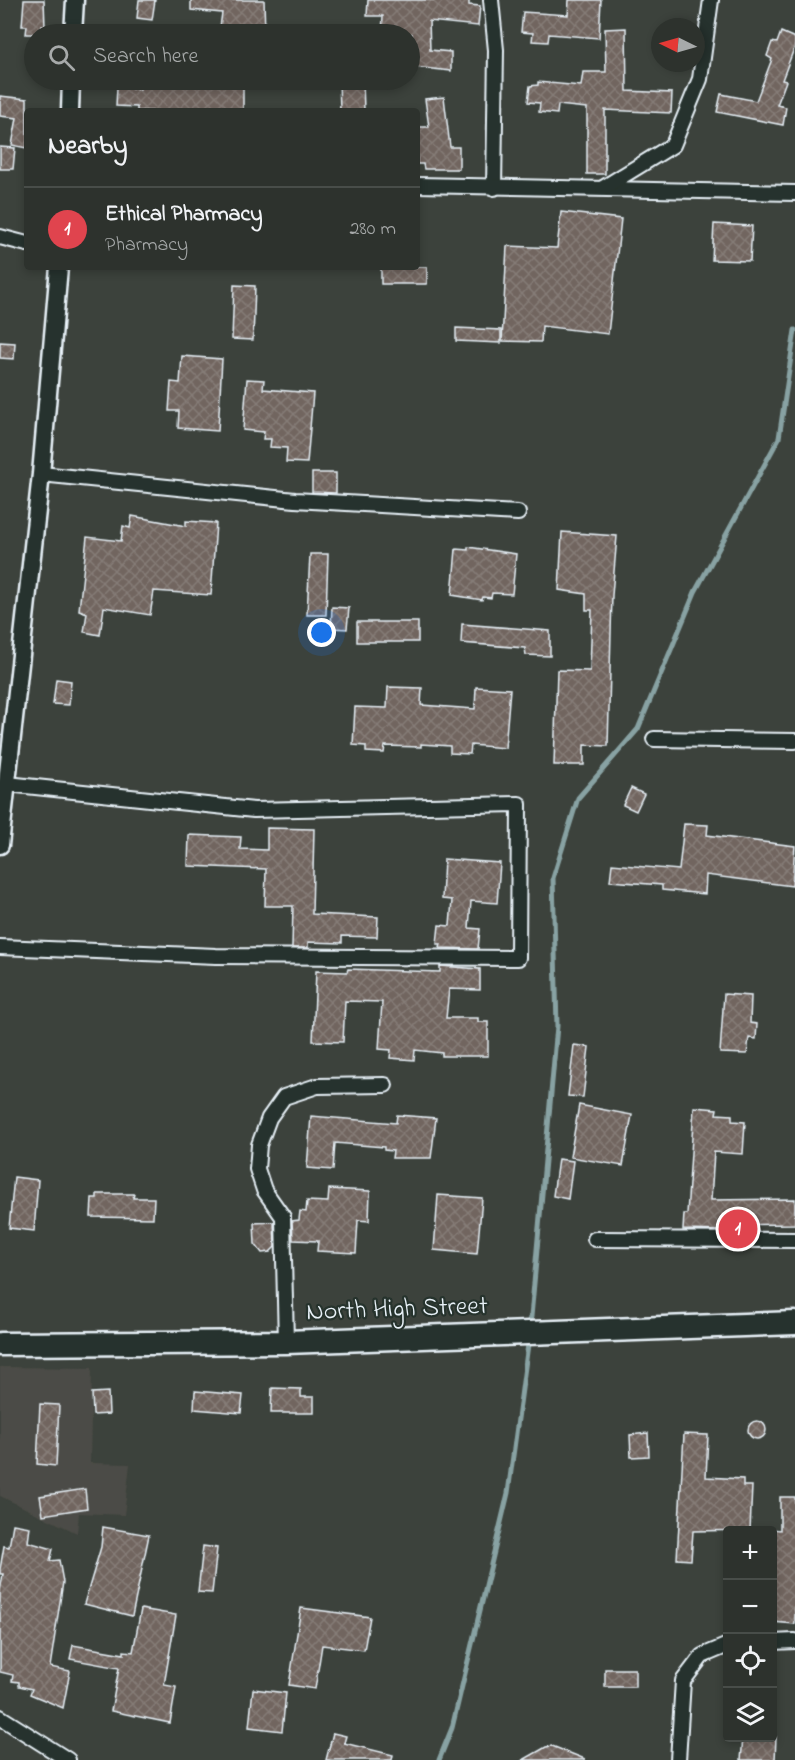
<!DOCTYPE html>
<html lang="en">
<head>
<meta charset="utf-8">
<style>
	:root { --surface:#2d322d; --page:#393e39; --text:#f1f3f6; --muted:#a7aaaa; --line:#484d49; --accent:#ff9aa2 }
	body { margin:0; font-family:"Indie Flower",sans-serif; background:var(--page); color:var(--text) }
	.controls { position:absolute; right:18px; bottom:18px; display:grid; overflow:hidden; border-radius:6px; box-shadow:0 3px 9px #0003 }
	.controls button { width:54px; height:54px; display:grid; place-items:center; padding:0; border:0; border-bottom:2px solid var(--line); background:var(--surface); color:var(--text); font:30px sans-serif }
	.compass { position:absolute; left:651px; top:18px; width:54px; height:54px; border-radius:50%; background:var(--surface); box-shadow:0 3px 9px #0003; rotate:275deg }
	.you { position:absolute; left:322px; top:633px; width:21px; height:21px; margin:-15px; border:4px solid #fff; border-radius:50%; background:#1a73e8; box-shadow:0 0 0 9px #1a73e833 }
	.badge { display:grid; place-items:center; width:39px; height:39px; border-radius:50%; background:var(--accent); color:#fff; font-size:20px; font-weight:700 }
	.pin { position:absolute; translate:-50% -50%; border:3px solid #fff; box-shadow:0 2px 6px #0006 }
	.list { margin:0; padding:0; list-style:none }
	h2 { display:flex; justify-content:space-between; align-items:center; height:78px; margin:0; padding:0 24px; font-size:26px }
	h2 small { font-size:20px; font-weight:400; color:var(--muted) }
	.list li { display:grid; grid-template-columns:39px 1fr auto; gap:18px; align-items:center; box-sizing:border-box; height:84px; padding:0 24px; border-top:2px solid var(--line) }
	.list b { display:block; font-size:22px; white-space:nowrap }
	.list p { margin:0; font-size:20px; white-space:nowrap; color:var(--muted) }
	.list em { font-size:20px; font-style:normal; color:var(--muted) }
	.icon { flex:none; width:33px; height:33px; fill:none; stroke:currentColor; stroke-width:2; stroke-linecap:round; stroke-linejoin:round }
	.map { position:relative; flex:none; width:795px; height:1760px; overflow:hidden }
	.search { position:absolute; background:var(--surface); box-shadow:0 3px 9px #0003; left:24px; top:24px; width:396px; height:66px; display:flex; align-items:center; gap:15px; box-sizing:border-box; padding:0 21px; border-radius:33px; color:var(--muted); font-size:22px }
	.panel { position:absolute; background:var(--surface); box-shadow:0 3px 9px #0003; left:24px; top:108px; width:396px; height:162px; border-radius:6px }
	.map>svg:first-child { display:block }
	.built { fill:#4c4c46 }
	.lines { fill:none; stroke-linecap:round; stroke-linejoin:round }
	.stream { stroke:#88a2a3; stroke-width:5 }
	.building { fill:url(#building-cross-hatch); stroke:#e8f1f8; stroke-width:1.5 }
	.minor-casing { stroke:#e8f1f8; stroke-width:18 }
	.tertiary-casing { stroke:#e8f1f8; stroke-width:21 }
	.trunk-casing { stroke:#e8f1f8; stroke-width:27 }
	.minor { stroke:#26332d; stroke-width:14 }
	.tertiary { stroke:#26332d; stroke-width:16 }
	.trunk { stroke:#26332d; stroke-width:22 }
	.labels { text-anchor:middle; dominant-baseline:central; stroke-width:4.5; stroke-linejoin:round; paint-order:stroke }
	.street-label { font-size:26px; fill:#e8f1f8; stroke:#26332d }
</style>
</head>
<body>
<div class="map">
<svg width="795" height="1760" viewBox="0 0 795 1760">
	<defs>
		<pattern id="building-cross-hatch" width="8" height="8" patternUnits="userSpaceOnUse" patternTransform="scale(1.5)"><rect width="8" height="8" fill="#71655f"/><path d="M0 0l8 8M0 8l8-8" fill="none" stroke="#857c77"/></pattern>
	</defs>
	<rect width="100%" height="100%" fill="#3c423c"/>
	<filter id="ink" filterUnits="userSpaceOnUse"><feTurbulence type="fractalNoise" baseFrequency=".0167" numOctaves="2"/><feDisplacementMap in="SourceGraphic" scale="12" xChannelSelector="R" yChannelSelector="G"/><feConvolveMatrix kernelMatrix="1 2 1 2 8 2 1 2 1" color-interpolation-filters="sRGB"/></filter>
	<g filter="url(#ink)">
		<polygon class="built" points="0,1367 92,1368 90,1463 130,1464 124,1515 79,1513 77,1533 0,1496"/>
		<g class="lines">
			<g class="stream">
				<polyline points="530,1328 557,1026 553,878 578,798 638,729 695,592 779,438 795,330"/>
				<polyline points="439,1760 452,1728 508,1493 529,1337"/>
			</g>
		</g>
		<g class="building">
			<polygon points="24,0 44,0 45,27 42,26 42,34 26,34 27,26 22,26"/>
			<polygon points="139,0 155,0 152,20 137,18"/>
			<polygon points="191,0 264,0 265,34 219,34 222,13 191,10"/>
			<polygon points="368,0 469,0 469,5 480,6 478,26 429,21 430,50 451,52 451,71 414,67 412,34 382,34 383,16 367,16"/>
			<polygon points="569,0 601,0 599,38 549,34 548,42 532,41 533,33 521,32 523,12 568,15"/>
			<polygon points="626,28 627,91 672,93 671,113 605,110 605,174 587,174 587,108 558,105 557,114 539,112 540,103 528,102 530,86 538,85 538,82 581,86 583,72 606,72 605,29"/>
			<polygon points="781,32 795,38 795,46 782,80 786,81 777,105 786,107 783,125 717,112 721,94 756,101 772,59 767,56 772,42 777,43"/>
			<polygon points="140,80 243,80 243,111 137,111 137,107 116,106 117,87 140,89"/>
			<polygon points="339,80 363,80 364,111 340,111"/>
			<polygon points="0,96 27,99 27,148 12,145 17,118 0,116"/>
			<polygon points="444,97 450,147 459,147 459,169 424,169 423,164 417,164 417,127 429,127 425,99"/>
			<polygon points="0,147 15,148 13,169 0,169"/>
			<polygon points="561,212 621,219 608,334 542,326 541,342 502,341 507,246 557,248"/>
			<polygon points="714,224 752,226 750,261 712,260"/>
			<rect x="381" y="267" width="46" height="17"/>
			<polygon points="234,285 255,286 253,340 232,339"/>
			<polygon points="456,328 501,330 501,343 456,341"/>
			<polygon points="0,342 15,343 14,359 0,358"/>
			<polygon points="182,356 222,359 218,431 178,428 179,411 169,411 171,382 180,383"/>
			<polygon points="247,379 264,380 263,389 313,393 307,463 286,462 287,448 270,447 271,439 263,439 264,432 243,430"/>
			<polygon points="312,473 336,473 336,493 312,492"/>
			<polygon points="132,516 186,526 186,521 216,523 211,595 154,591 150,615 104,607 100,635 84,632 87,613 79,610 87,537 121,541 123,526 130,528"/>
			<polygon points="562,532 617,536 612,595 608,746 584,745 584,765 554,765 557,670 590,671 592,610 586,610 586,594 559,590"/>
			<polygon points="468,547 516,554 512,594 492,593 491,598 483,597 482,600 452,595 456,549 468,550"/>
			<polygon points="310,554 328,554 326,615 307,615"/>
			<polygon points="332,607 349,608 347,629 331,628"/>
			<rect x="357" y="622" width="61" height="20"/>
			<polygon points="462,624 550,631 550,656 526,655 525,648 461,643"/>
			<polygon points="56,679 71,681 69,705 53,704"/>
			<polygon points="388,687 422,688 421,705 475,709 476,687 510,689 505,748 471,745 470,754 450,753 450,746 421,744 421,747 385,746 384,753 366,752 366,746 353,745 355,707 387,708"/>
			<polygon points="631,788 644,794 636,811 623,805"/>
			<polygon points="684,824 708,825 707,835 795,846 792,886 706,875 705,894 662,890 662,885 610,881 612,864 679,870"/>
			<polygon points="267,828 314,829 312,914 378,917 377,937 342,936 342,943 308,942 308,948 292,948 293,906 265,906 266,869 188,866 189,835 241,837 240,849 267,850"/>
			<polygon points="444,859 500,863 497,903 471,901 469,928 480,929 478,949 440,948 441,944 437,944 439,925 450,926 452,900 442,899"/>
			<polygon points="440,966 480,969 480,990 449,989 446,1018 478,1018 478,1022 488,1022 488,1056 442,1056 442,1053 415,1050 414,1060 390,1058 391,1050 379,1049 382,1002 345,1001 343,1042 313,1041 316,971 347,972 348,969 440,972"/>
			<polygon points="724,994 751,996 750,1023 757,1024 756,1039 749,1038 747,1054 720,1053"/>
			<polygon points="574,1045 589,1047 583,1097 568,1096"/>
			<polygon points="579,1105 632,1115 623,1166 570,1157"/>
			<polygon points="694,1107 717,1109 716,1114 732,1115 732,1121 745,1122 743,1154 714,1152 711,1200 795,1199 795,1224 727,1225 726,1231 683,1230 684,1214 687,1214"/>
			<polygon points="397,1115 436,1118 431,1158 392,1158 393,1151 384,1150 384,1147 335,1143 333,1170 307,1168 311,1116 396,1123"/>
			<polygon points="558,1159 573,1161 568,1199 553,1196"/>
			<polygon points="14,1177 38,1180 34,1231 9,1228"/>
			<polygon points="329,1189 370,1191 369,1221 358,1220 356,1253 317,1251 318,1241 293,1240 292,1221 299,1220 300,1211 306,1212 307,1201 328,1202"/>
			<polygon points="97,1194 134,1194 133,1198 154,1198 153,1218 91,1217 92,1198 97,1198"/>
			<polygon points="438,1195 482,1198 477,1254 434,1250"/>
			<polygon points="274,1222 275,1247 270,1252 262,1253 255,1244 254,1223"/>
			<polygon points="272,1388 301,1389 301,1397 314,1397 314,1413 271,1413"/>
			<polygon points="195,1391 243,1395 241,1413 194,1409"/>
			<polygon points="108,1392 109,1414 93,1415 92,1393"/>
			<polygon points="40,1404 59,1405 56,1466 37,1464"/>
			<circle cx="757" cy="1430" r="9"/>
			<polygon points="648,1433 649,1456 631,1457 630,1435"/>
			<polygon points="684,1434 708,1435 706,1477 743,1479 743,1486 752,1486 750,1530 693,1531 691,1560 677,1559"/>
			<polygon points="85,1489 87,1508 43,1515 40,1496"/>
			<polygon points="780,1497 795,1497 795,1624 772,1622 772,1529 780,1530"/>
			<polygon points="13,1524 30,1527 28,1542 53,1549 50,1561 59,1560 63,1582 50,1667 70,1671 63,1708 30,1694 32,1689 19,1686 19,1682 12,1681 13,1675 0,1672 0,1591 3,1574 0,1574 0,1569 4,1546 9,1547"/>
			<polygon points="103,1527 149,1535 132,1616 84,1604 101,1547"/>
			<polygon points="203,1546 217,1548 212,1593 198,1592"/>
			<polygon points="301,1608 370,1617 364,1650 322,1645 315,1689 289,1685"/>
			<polygon points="141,1609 176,1615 164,1685 176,1687 170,1723 111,1711 119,1668 70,1659 73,1645 124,1654 124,1651 133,1652"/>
			<rect x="605" y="1669" width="30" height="18"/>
			<polygon points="253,1689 286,1693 282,1731 249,1727"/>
			<polygon points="333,1733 346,1736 344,1743 393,1755 392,1760 326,1760"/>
			<polygon points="743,1737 776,1737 775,1760 741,1760"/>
			<polygon points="552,1746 585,1759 585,1760 523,1760 546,1747"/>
		</g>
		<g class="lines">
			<g class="minor-casing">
				<g id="minor">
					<polyline points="491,0 496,50 494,188"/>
					<polyline points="417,185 795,193"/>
					<polyline points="603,188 673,145 700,79 711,0"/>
					<polyline points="0,237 27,244"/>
					<polyline points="41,474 295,500 518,513"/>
					<polyline points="654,739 795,741"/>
					<polyline points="0,947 216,956 518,958 519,804 254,810 7,784"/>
					<polyline points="595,1239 795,1240"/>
					<polyline points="286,1342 283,1217 264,1190 257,1169 259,1145 269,1118 284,1097 317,1086 385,1085"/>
					<polyline points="772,1642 795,1641"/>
					<polyline points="0,1717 68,1760"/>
					<polyline points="678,1760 683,1681 702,1656 728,1645"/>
				</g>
			</g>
			<g class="tertiary-casing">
				<g id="tertiary">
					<polyline points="73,34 75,0"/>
					<polyline points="70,111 71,80"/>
					<polyline points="0,845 41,474 59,267"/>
				</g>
			</g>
			<g class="trunk-casing">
				<polyline id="trunk" points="0,1344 286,1342 795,1323"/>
			</g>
			<use href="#minor" class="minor"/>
			<use href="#tertiary" class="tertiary"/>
			<use href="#trunk" class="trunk"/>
		</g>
	</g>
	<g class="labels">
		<g class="street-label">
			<text transform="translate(397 1310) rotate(-2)">North High Street</text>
		</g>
	</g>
</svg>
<div class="controls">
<button>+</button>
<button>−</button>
<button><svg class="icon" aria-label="locate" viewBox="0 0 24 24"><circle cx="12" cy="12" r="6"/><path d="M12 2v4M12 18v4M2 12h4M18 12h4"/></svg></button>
<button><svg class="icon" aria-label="layers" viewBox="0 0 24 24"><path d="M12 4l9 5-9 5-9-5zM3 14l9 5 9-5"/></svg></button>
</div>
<svg class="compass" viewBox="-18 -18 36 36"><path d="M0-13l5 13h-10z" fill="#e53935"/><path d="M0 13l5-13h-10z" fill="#a7aaaa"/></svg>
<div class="you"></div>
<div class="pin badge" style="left:738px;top:1229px;background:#e0444e">1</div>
<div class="search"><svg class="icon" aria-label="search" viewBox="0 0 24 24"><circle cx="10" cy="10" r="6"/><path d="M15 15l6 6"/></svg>Search here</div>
<section class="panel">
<h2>Nearby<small></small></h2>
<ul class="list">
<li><span class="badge" style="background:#e0444e">1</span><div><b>Ethical Pharmacy</b><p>Pharmacy</p></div><em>280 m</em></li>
</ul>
</section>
</div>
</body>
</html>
